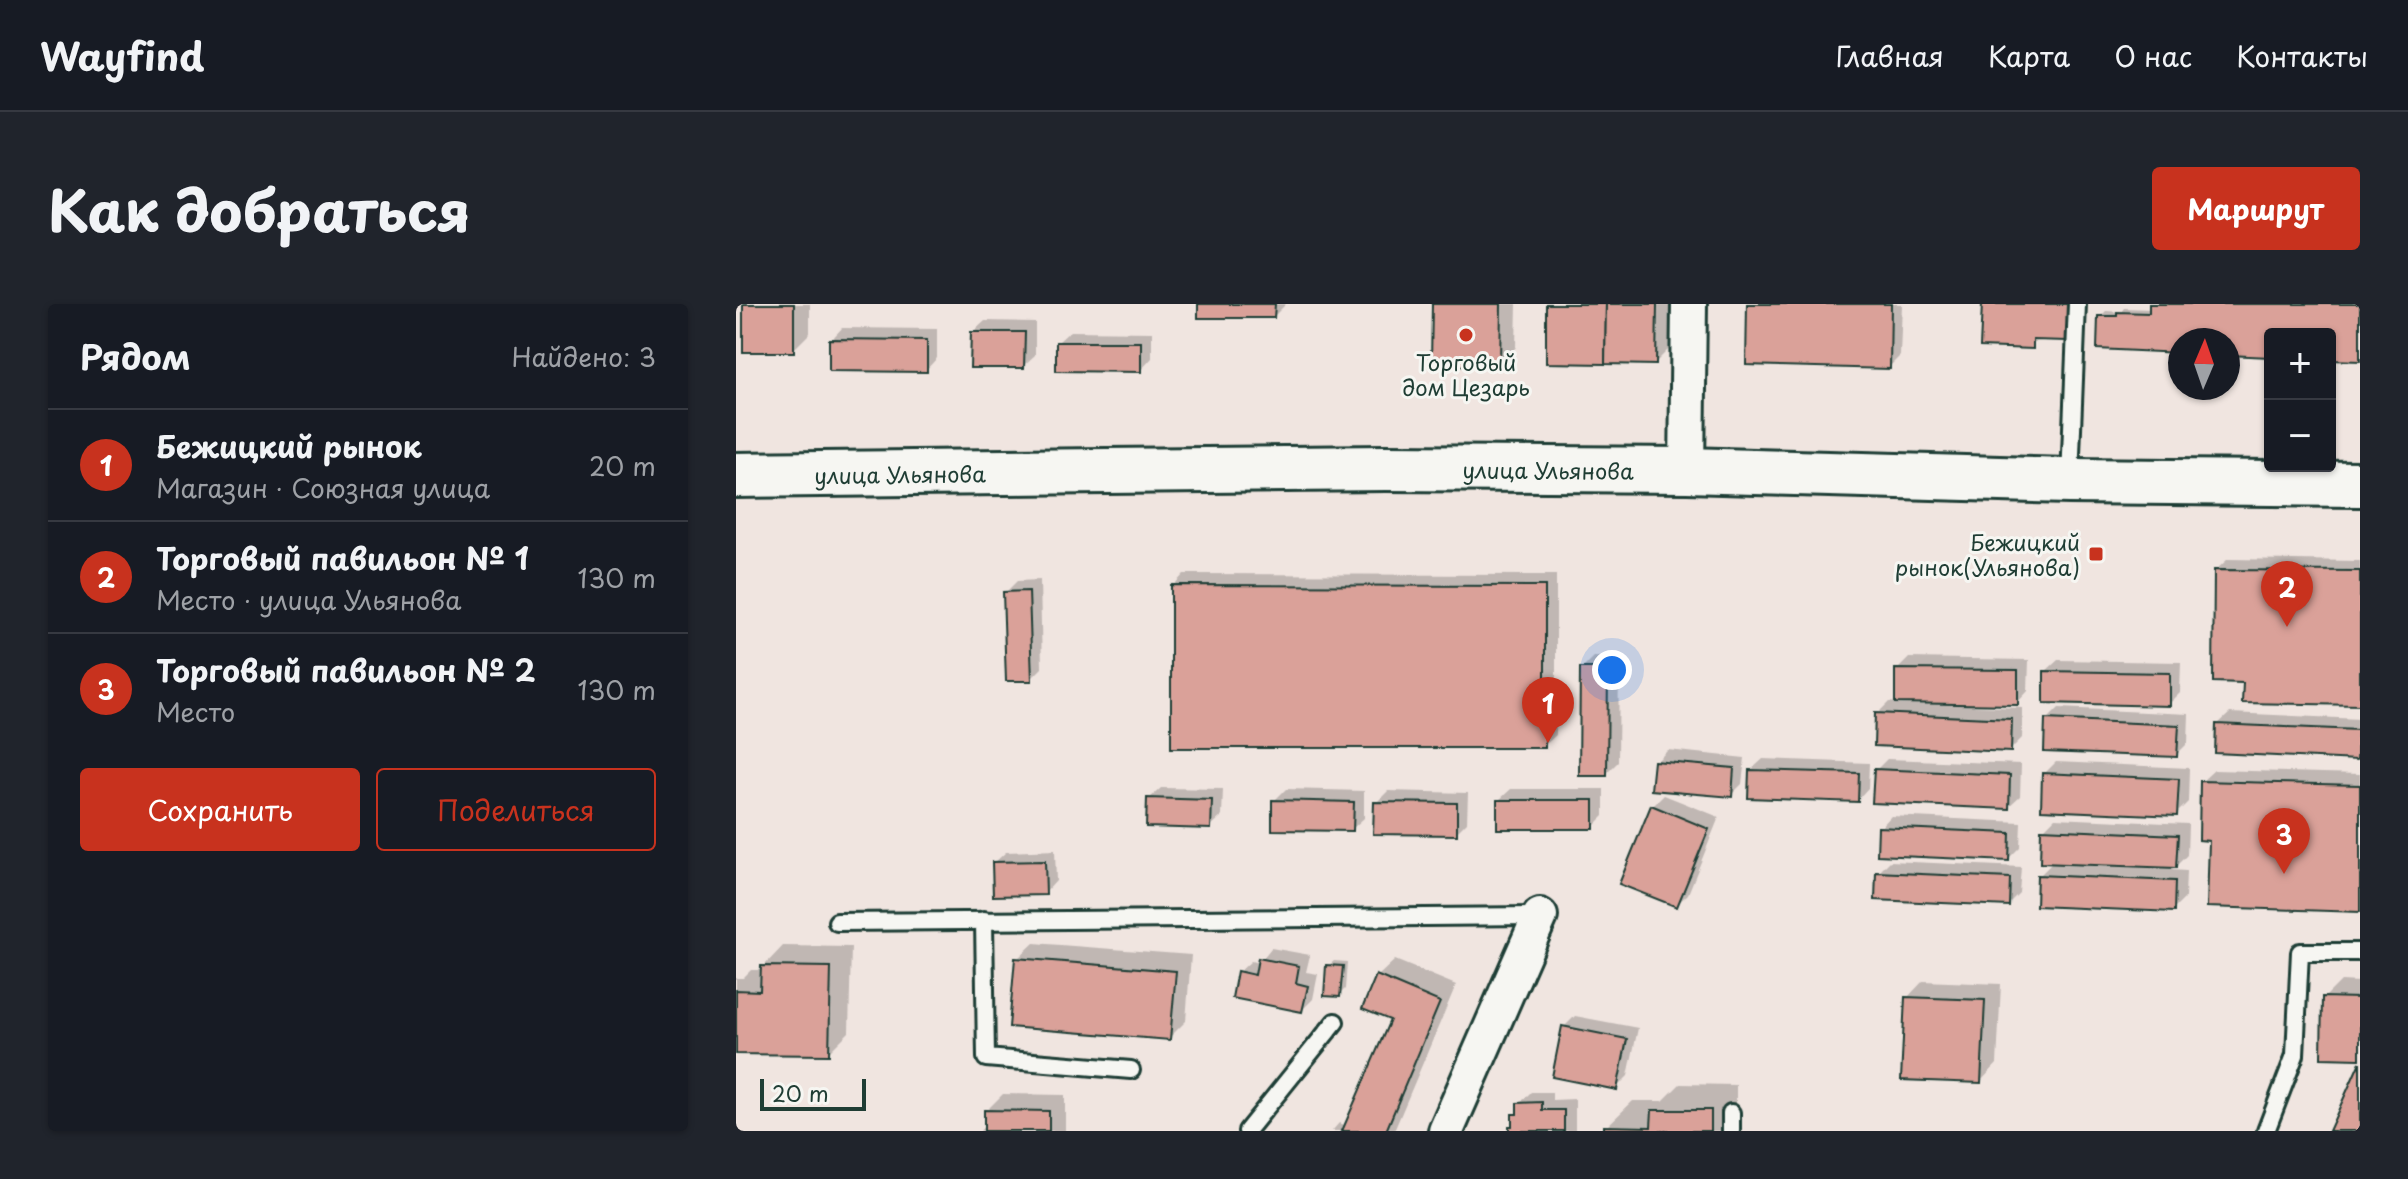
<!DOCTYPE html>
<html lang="ru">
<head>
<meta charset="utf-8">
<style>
	:root { --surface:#171b24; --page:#20242c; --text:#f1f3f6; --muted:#9ea1a6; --line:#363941; --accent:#c8321e }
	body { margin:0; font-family:"Playpen Sans",sans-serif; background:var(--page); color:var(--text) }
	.controls { position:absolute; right:24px; top:24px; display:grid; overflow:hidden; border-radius:8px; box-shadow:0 2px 6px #0004 }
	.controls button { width:72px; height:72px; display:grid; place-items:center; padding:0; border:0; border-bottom:2px solid var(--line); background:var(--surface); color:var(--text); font:40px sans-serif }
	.compass { position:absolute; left:1432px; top:24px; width:72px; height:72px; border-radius:50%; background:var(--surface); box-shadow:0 2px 6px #0004; rotate:2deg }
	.scale { position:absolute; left:24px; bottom:20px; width:106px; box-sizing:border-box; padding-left:8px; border:4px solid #1f3d34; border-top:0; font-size:22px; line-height:28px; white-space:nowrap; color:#1f3d34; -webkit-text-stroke:6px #f6f6f2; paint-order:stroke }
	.you { position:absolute; left:876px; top:366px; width:28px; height:28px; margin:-20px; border:6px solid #fff; border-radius:50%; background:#1a73e8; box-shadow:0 0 0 12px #1a73e833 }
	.badge { display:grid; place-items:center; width:52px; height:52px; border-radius:50%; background:var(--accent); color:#fff; font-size:26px; font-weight:700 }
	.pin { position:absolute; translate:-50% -66px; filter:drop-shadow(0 2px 4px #0008) }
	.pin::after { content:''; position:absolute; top:42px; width:28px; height:24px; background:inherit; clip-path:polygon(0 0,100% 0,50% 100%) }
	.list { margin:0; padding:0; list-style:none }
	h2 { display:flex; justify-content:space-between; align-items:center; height:104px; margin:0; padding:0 32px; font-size:34px }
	h2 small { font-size:26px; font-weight:400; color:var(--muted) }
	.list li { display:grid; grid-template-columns:52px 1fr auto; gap:24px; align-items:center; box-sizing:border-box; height:112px; padding:0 32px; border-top:2px solid var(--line) }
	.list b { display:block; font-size:30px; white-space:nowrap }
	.list p { margin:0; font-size:26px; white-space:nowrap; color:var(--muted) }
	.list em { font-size:26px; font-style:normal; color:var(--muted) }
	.actions { display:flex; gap:16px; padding:24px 32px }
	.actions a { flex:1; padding:18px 0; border:2px solid var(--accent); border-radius:8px; text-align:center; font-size:28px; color:var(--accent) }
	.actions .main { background:var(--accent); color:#fff }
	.map { position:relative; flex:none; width:1624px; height:827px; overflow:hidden; border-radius:8px }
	header { display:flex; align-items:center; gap:48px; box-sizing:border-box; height:112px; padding:0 40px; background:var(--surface); border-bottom:2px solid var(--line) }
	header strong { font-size:38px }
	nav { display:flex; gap:44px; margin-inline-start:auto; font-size:28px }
	.intro { display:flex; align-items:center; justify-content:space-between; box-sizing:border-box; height:192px; padding:0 48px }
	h1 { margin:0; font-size:56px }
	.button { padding:20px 36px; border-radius:8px; background:var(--accent); color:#fff; font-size:28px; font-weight:700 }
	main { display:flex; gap:48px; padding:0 48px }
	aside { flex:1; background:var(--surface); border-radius:8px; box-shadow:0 2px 6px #0004 }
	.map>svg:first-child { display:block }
	.shadow { fill:#0003 }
	.building { fill:#daa199; stroke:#1f3d34; stroke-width:2 }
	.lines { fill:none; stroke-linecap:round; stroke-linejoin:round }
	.lane-casing { stroke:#1f3d34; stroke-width:22 }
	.street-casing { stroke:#1f3d34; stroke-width:40 }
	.secondary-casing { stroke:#1f3d34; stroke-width:50 }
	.lane { stroke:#f6f6f2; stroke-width:16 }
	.street { stroke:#f6f6f2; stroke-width:34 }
	.secondary { stroke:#f6f6f2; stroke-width:44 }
	.poi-dot { fill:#c8321e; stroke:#f6f6f2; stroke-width:3 }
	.labels { text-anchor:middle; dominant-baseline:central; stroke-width:6; stroke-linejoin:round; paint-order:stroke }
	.poi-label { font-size:22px; fill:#1f3d34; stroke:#f6f6f2 }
	.street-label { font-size:22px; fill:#1f3d34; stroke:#f6f6f2 }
</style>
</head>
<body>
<header>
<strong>Wayfind</strong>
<nav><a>Главная</a><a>Карта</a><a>О нас</a><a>Контакты</a></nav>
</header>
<div class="intro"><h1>Как добраться</h1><a class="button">Маршрут</a></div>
<main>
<aside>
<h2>Рядом<small>Найдено: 3</small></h2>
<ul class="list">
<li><span class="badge">1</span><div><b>Бежицкий рынок</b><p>Магазин · Союзная улица</p></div><em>20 m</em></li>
<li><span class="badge">2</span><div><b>Торговый павильон № 1</b><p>Место · улица Ульянова</p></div><em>130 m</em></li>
<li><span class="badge">3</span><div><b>Торговый павильон № 2</b><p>Место</p></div><em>130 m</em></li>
</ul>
<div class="actions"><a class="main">Сохранить</a><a>Поделиться</a></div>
</aside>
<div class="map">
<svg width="1624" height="827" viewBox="0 0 1624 827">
	<rect width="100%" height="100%" fill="#f0e5e0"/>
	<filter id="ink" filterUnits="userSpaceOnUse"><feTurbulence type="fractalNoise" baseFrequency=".0125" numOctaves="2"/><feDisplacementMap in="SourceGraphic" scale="16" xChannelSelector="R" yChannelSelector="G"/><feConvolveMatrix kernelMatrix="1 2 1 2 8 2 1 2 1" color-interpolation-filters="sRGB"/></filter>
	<g filter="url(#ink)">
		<g class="shadow">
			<polygon points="9,0 74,0 74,29 57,46"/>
			<polygon points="464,0 550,0 538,12"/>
			<polygon points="698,0 781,0 780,43 764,60"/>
			<polygon points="812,0 937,0 936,42 919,59"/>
			<polygon points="1013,0 1166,0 1164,52 1153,63"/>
			<polygon points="1415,0 1624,0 1624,55 1594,54 1594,30 1534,30 1534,51 1492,49 1492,36 1444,36 1444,47 1364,13 1370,7 1385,8 1388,4 1415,5"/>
			<polygon points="249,17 299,18 299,51 287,62 237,28"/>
			<polygon points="106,24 201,25 201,54 190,66 95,36"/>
			<polygon points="334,27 416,28 416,54 405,66 322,38"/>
			<polygon points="1492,255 1624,257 1624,399 1509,377 1480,266"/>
			<polygon points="448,270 820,271 820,431 808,442 437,282"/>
			<polygon points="304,276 306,364 295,375 269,289 281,277"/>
			<polygon points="858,353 883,354 882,458 870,470 846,365"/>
			<polygon points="1173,354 1293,356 1292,387 1281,399 1238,398 1238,402 1287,404 1286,434 1274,446 1141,410 1153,398 1161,399 1161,366"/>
			<polygon points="1322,356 1445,358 1444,389 1433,400 1310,367"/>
			<polygon points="1323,404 1453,410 1452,439 1440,451 1311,416"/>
			<polygon points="1494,409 1624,415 1624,449 1620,454 1482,420"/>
			<polygon points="932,446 1009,454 1006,480 995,491 920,458"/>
			<polygon points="1027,455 1133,459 1132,484 1121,496 1015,466"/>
			<polygon points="1151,455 1285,460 1284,492 1272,503 1140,466"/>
			<polygon points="1320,458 1453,464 1452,498 1440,510 1308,470"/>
			<polygon points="1478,466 1624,470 1624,606 1466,477"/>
			<polygon points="425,484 487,485 486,512 474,523 413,495"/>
			<polygon points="550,485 628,487 628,514 616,525 538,497"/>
			<polygon points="775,485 868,485 868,512 857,523 763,496"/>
			<polygon points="652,487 732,489 731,518 720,529 640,499"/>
			<polygon points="928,491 983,513 952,590 940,601 917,502"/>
			<polygon points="1155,512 1285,518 1284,543 1272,555 1144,524"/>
			<polygon points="1319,514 1452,520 1451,551 1436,566 1450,567 1449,594 1437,606 1303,572 1318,557 1307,526"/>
			<polygon points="319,546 320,577 309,589 258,559 270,548"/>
			<polygon points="1154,557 1285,563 1283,589 1272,600 1142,569"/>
			<polygon points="298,639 455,651 450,717 433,734 281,655"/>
			<polygon points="47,642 115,643 113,728 92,749 0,748 0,674 7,674 15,666 27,666 27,663"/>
			<polygon points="535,644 574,651 570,668 582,670 577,695 566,706 503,668 515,657 523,659"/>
			<polygon points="659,656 720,681 658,827 596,827 603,819 611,822 656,715 642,672"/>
			<polygon points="598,657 611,658 609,685 603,691 592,662"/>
			<polygon points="1187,677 1265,680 1261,760 1245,777 1171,694"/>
			<polygon points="1605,677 1624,678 1624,753 1588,694"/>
			<polygon points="839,712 902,724 892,772 880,784 828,723"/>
			<polygon points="944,780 1000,781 1000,827 870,827 870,823 897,797 927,797"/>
			<polygon points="795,788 816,788 816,796 839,795 839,827 775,827 783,800"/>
			<polygon points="267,790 329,791 329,827 244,827 250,820 250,807"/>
		</g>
		<g class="building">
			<rect x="7" y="0" width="51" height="48"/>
			<polygon points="462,0 539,0 538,14 462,14"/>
			<polygon points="696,0 765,0 764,62 695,61"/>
			<polygon points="810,0 870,0 869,60 810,59"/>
			<polygon points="870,0 921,0 920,61 869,60"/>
			<polygon points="1011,0 1155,0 1154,65 1010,61"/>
			<polygon points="1246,0 1334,0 1332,37 1297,36 1297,45 1244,43"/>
			<polygon points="1413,0 1624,0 1624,57 1594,56 1594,30 1534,30 1534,53 1492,51 1492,36 1444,36 1444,49 1361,45 1362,12 1381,12 1381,8 1413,9"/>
			<polygon points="235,28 289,28 288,64 234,64"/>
			<polygon points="93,35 191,36 191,68 93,67"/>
			<polygon points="320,38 405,38 405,68 320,67"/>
			<polygon points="1478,266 1624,267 1624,401 1506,399 1507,379 1477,378"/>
			<polygon points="435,281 809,282 809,444 435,444"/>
			<polygon points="293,287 296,377 270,377 267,288"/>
			<polygon points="844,364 872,364 871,472 843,472"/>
			<polygon points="1159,365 1282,366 1282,401 1159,399"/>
			<polygon points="1308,367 1434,369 1434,402 1308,399"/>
			<polygon points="1139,409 1276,415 1275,448 1138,442"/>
			<polygon points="1309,415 1443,421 1441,453 1308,448"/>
			<polygon points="1480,420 1622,426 1621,456 1479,449"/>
			<polygon points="918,457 998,464 996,493 915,486"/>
			<polygon points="1138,465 1274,471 1273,505 1136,499"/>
			<polygon points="1013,466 1123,469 1122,498 1012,494"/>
			<polygon points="1306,469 1443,475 1441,512 1305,506"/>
			<polygon points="1464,477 1624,481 1624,608 1471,603 1473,537 1463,536"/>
			<polygon points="411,494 476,496 475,525 410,523"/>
			<polygon points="536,496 618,498 617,527 536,526"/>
			<rect x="761" y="496" width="97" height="29"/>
			<polygon points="638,498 721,499 721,531 637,530"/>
			<polygon points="915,501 973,525 941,603 883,580"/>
			<polygon points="1142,523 1274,529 1273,557 1141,551"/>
			<polygon points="1305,525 1442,531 1440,564 1304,559"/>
			<polygon points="309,557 310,591 257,592 256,558"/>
			<polygon points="1140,568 1274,574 1273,602 1139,596"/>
			<polygon points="1301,571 1439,577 1438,608 1300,602"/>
			<polygon points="279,654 440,667 434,736 273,723"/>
			<polygon points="522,654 563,662 560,679 572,682 566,708 496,694 501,667 519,671"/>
			<polygon points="590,661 607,662 604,693 588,692"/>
			<polygon points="25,662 95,663 93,751 0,750 0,686 24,687"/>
			<polygon points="640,671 704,698 650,827 606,827 654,716 626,705"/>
			<polygon points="1169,693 1249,696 1245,779 1165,776"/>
			<polygon points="1586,693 1624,694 1624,755 1585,754"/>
			<polygon points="826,722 891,735 881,786 816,773"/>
			<polygon points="1624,758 1624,827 1593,827"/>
			<polygon points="806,798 806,806 828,806 828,827 773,827 773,822 776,822 776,810 781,810 781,799"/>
			<polygon points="248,806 313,807 313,827 248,827"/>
			<polygon points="916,806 975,806 975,827 868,827 868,822 915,823"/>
		</g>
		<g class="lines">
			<g class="lane-casing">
				<g id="lane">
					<polyline points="1334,175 1341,0"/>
					<polyline points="248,616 250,754 395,766"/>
					<polyline points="101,618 804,612"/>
					<polyline points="995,809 995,827"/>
					<polyline points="511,827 599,718"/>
					<polyline points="1530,827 1559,751 1564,648 1624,648"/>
				</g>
			</g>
			<g class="street-casing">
				<g id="street">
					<polyline points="951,166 953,0"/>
					<polyline points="710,827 804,612"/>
				</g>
			</g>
			<g class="secondary-casing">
				<g id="secondary">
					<path id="s1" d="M0 171 650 164 951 166 1334 177 1624 180"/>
				</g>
			</g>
			<use href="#lane" class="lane"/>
			<use href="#street" class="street"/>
			<use href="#secondary" class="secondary"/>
		</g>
	</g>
	<g class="poi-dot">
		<circle cx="730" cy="31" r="8"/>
		<rect x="1352" y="242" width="16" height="16" rx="4"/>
	</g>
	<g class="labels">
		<g class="poi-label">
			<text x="730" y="57">Торговый<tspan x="730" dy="25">дом Цезарь</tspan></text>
			<text x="1344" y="237" text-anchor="end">Бежицкий<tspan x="1344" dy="25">рынок(Ульянова)</tspan></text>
		</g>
		<g class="street-label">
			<text stroke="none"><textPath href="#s1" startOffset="812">улица Ульянова</textPath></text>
			<text stroke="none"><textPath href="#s1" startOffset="164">улица Ульянова</textPath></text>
		</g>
	</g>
</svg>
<div class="controls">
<button>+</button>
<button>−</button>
</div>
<svg class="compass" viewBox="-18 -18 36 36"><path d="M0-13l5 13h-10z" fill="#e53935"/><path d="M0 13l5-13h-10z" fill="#9ea1a6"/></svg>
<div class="scale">20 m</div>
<div class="you"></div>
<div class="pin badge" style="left:812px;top:439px">1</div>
<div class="pin badge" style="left:1551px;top:323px">2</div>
<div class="pin badge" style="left:1548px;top:570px">3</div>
</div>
</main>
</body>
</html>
